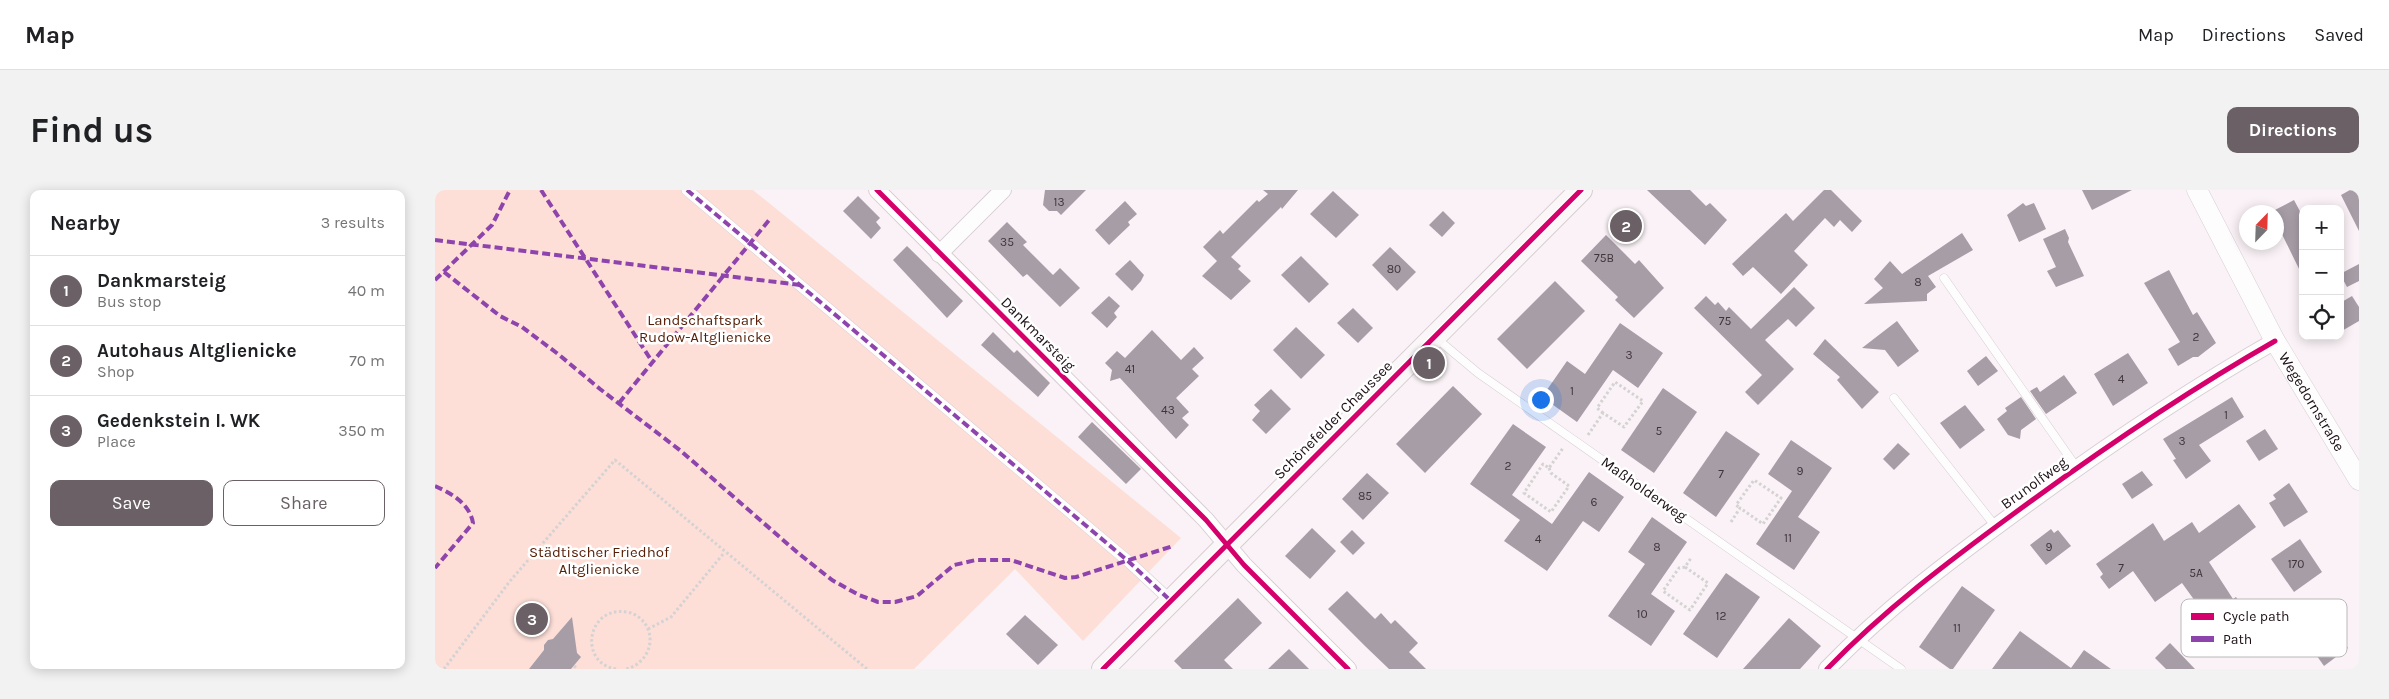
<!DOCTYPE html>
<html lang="en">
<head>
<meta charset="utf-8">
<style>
	:root { --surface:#fff; --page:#f2f2f2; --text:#202124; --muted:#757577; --line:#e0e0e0; --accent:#6a6065 }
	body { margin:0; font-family:Karla,sans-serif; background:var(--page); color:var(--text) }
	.controls { position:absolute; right:15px; top:15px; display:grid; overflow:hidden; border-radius:10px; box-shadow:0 2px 12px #0003 }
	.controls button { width:45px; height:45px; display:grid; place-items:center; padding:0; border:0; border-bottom:1px solid var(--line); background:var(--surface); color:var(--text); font:25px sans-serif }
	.compass { position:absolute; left:1804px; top:15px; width:45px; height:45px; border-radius:50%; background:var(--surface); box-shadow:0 2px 12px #0003; rotate:23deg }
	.you { position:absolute; left:1105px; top:209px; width:18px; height:18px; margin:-12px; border:4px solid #fff; border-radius:50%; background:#1a73e8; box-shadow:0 0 0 8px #1a73e833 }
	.badge { display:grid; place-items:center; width:32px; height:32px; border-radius:50%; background:var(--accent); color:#fff; font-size:16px; font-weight:700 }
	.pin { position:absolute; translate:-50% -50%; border:2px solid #fff; box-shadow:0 1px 5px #0006 }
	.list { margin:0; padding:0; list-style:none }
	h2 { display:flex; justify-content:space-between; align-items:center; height:65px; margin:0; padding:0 20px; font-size:21px }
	h2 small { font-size:16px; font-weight:400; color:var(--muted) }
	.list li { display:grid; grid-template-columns:32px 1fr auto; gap:15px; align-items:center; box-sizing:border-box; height:70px; padding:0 20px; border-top:1px solid var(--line) }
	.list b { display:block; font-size:19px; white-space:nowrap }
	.list p { margin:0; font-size:16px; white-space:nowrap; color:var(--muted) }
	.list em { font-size:16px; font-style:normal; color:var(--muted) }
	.actions { display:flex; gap:10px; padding:15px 20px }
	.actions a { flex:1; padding:11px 0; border:1px solid var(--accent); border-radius:10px; text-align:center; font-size:18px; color:var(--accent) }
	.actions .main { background:var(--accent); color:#fff }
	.icon { flex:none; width:28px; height:28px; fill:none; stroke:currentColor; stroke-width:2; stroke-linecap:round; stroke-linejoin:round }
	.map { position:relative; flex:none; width:1924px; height:479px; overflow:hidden; border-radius:10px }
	header { display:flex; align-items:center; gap:30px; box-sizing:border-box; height:70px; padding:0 25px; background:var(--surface); border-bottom:1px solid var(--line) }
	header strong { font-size:24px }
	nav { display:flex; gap:28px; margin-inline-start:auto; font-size:18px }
	.intro { display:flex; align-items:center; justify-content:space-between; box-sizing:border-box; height:120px; padding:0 30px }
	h1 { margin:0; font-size:35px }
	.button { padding:12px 22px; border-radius:10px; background:var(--accent); color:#fff; font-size:18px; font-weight:700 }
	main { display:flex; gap:30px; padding:0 30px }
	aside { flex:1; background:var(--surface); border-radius:10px; box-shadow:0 2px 12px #0003 }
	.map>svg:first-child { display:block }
	.green { fill:#fddfd8 }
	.building { fill:#a79da7 }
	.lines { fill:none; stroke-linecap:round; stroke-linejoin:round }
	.service-casing { stroke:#d8ced3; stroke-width:9 }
	.pedestrian-casing { stroke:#d8ced3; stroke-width:12 }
	.minor-casing { stroke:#d8ced3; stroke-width:18 }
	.tertiary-casing { stroke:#d8ced3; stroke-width:21 }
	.secondary-casing { stroke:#d8ced3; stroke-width:24 }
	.path { stroke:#d4d2d2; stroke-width:3; stroke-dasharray:2.5 2.5; stroke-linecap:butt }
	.service { stroke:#fefdfe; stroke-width:8 }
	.pedestrian { stroke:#fefdfe; stroke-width:11 }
	.minor { stroke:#fefdfe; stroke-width:16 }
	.tertiary { stroke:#fefdfe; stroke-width:20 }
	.secondary { stroke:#fbf6f8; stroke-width:22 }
	.quiet { stroke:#8e44ad; stroke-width:4; stroke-dasharray:8 4; stroke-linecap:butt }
	.cycleway-casing { stroke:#fff; stroke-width:8 }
	.cycleway { stroke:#d6006c; stroke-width:5 }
	.labels { text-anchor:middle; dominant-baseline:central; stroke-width:5; stroke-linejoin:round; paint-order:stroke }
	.number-label { font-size:12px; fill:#40343b }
	.park-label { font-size:15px; fill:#551e06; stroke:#fff }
	.street-label { font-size:15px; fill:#1d1117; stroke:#fff }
	.key { fill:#fff; stroke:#bbb8b9; stroke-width:1 }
	.key-label { font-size:14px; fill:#1d1117 }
</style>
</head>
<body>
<header>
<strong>Map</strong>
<nav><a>Map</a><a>Directions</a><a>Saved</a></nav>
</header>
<div class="intro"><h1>Find us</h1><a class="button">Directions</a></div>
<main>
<aside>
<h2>Nearby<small>3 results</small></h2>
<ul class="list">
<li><span class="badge">1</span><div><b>Dankmarsteig</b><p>Bus stop</p></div><em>40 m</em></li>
<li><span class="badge">2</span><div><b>Autohaus Altglienicke</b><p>Shop</p></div><em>70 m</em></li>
<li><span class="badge">3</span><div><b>Gedenkstein I. WK</b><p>Place</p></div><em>350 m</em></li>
</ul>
<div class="actions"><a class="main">Save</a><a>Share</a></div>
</aside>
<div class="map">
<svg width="1924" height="479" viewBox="0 0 1924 479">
	<rect width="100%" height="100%" fill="#faf2f6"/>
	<polygon class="green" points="0,0 318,0 746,348 648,451 580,379 479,479 0,479"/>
	<g class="building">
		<polygon points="610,0 651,0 626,25 622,21 614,21 608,15"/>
		<polygon points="828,0 863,0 847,19 846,17 796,67 806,76 803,79 816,91 796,110 767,86 782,71 768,57 785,40 788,44 822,10 824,12 833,4"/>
		<polygon points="1212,0 1255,0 1271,16 1275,13 1292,30 1270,55"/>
		<polygon points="1389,0 1396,0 1427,31 1417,42 1405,30 1399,37 1390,28 1359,61 1373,75 1346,104 1318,77 1308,86 1297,74 1351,23 1358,31"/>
		<polygon points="1647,0 1697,0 1657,20"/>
		<polygon points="1915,0 1924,0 1924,41 1906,5"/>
		<polygon points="898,1 924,25 901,48 875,24"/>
		<polygon points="423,6 445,28 441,32 446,38 436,49 408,21"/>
		<polygon points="1859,10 1868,27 1868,87 1842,34 1842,22 1836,22"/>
		<polygon points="690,11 702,24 693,32 695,35 674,55 660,40"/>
		<polygon points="1588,13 1591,16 1599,13 1611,39 1584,52 1572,25"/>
		<polygon points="1008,21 1020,33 1007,47 994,35"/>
		<polygon points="572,32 592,52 588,55 618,85 625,78 645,98 625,117 592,84 588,87 553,51"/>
		<polygon points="1630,39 1634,48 1633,52 1649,86 1621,97 1612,81 1621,77 1608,49"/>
		<polygon points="1527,43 1538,60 1493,86 1501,97 1492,104 1492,111 1429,114 1448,98 1439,89 1455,71 1467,84"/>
		<polygon points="1171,45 1200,74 1204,70 1229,98 1199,128 1180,110 1183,107 1146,71"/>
		<polygon points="472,56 528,111 512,128 458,70"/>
		<polygon points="955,57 981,82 962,101 937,75"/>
		<polygon points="866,66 894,94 874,113 846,85"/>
		<polygon points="695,70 709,85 706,91 697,101 680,84"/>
		<polygon points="1924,74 1924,91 1912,97 1905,84"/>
		<polygon points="1734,80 1758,125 1762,122 1781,153 1763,167 1758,167 1743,176 1733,159 1745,152 1709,93"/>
		<polygon points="1120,91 1150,121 1092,179 1062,149"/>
		<polygon points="1359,97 1380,118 1361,137 1353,129 1330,150 1359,179 1323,215 1310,202 1327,185 1259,118 1271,106 1280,115 1283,112 1291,121 1294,117 1316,139"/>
		<polygon points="674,106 685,116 679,123 682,127 672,138 656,123"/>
		<polygon points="1917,106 1924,117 1924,131 1905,142 1905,113"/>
		<polygon points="918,118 938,138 923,153 902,133"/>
		<polygon points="1462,131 1484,161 1463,177 1450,160 1427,158"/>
		<polygon points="1185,133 1228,163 1203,198 1178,180 1142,232 1107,207 1132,171 1150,184"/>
		<polygon points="861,137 890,165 866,189 838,160"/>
		<polygon points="717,140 746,170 759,157 769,168 757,179 764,186 741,208 754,222 747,228 754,235 741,249 685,188 675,191 677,180 670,173 682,161 690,168"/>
		<polygon points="558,142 579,163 582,160 615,193 603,207 546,155"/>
		<polygon points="1390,149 1444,202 1427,219 1402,190 1405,187 1378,164"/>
		<polygon points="1693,163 1713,193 1678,216 1659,184"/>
		<polygon points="1551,166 1563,181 1543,196 1532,181"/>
		<polygon points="1629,185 1642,203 1611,224 1595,201 1602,197 1605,202"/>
		<polygon points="1018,196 1047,224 990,283 961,254"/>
		<polygon points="1228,198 1262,222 1219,283 1186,260"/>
		<polygon points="836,199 856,219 831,244 817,230 825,221 819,215"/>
		<polygon points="1586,207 1601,229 1586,240 1585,249 1573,245 1562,229 1572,221 1570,218"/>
		<polygon points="1797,207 1809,227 1764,255 1776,271 1751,289 1738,270 1741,269 1728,249"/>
		<polygon points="1530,215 1550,240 1525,259 1505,233"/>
		<polygon points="657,232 706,279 691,294 643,247"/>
		<polygon points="1078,234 1111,257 1077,305 1117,334 1154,282 1189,307 1164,342 1148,331 1112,381 1069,351 1085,330 1035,294"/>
		<polygon points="1830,239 1843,259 1824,271 1811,251"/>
		<polygon points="1291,241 1325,264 1281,327 1248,303"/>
		<polygon points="1356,250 1397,278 1363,327 1385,342 1359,380 1321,354 1357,301 1333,284"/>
		<polygon points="1463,253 1475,264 1459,280 1448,269"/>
		<polygon points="1707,281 1718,295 1697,309 1687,294"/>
		<polygon points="932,283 954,303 928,330 907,309"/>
		<polygon points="1854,293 1873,322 1849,337 1834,313 1841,309 1838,305"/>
		<polygon points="1804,314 1821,337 1774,372 1798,409 1801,407 1812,423 1801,430 1802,438 1794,435 1783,443 1747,393 1720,412 1698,381 1674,399 1665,387 1668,384 1661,374 1718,333 1729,351 1757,332 1764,343"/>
		<polygon points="1217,327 1252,352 1216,404 1240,421 1216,456 1173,426 1210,374 1193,362"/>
		<polygon points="877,338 901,361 875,389 850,366"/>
		<polygon points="1616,339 1619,343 1623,340 1636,356 1611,375 1595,355"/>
		<polygon points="917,340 930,353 918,365 905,352"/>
		<polygon points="1865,349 1887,382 1859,402 1836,369"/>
		<polygon points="1291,383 1325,407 1282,468 1248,444"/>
		<polygon points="1527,396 1560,420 1518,479 1515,479 1484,457"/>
		<polygon points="912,401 940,429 946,423 956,434 960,430 983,453 974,462 991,479 954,479 930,456 893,419"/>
		<polygon points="803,408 827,433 789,470 798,479 747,479 739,471"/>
		<polygon points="1887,421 1913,458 1889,476 1862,438"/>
		<polygon points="590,425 623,455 603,475 571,444"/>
		<polygon points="137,427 142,463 146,467 136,479 94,479 109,460 109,455 113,450 118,449"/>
		<polygon points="1354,428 1386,456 1365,479 1308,479"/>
		<polygon points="1585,441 1636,478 1649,460 1676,479 1557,479"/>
		<polygon points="1735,453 1760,479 1731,479 1720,468"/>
		<polygon points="854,459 874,479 833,479"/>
	</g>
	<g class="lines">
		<g class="service-casing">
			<g id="service">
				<polyline points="1509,88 1642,278"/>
				<polyline points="1001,148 1043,183 1466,479"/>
				<polyline points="1459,208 1561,337"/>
			</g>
		</g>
		<g class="pedestrian-casing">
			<polyline id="pedestrian" points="252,0 693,371 736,411"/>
		</g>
		<g class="minor-casing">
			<g id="minor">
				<polyline points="442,0 771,330 809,375 913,479"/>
				<polyline points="504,64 568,0"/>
				<path d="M1392 479C1449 420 1514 371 1581 322 1664 261 1749 203 1840 151"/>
			</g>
		</g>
		<g class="tertiary-casing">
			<g id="tertiary">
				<path id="s1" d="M1762 0 1840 151 1924 290"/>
			</g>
		</g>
		<g class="secondary-casing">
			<polyline id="secondary" points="668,479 1146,0"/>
		</g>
		<g class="path">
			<polyline points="1153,245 1168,223 1189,237 1208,211 1180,192 1162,218 1168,223"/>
			<polyline points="1114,278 1116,283 1134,296 1116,322 1089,303 1108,274 1114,278 1128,258"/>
			<polyline points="1296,332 1305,318 1328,334 1346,308 1319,290 1301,315 1305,318"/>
			<polyline points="1250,377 1244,378 1228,401 1255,420 1273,393 1250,377 1256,368"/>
			<polyline points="213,439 236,427 289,363"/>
			<polyline points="139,476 143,479"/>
			<polyline points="9,479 75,391 180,270 432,479"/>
			<path d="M181 479C143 473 152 416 191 422 200 423 208 429 212 437 221 455 209 475 191 479"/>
		</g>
		<use href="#service" class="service"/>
		<use href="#pedestrian" class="pedestrian"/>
		<use href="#minor" class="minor"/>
		<use href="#tertiary" class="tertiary"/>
		<use href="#secondary" class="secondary"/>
		<g class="quiet">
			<polyline points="106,0 218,173"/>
			<polyline points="252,0 693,371 736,411"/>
			<polyline points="0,50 365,95"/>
			<polyline points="9,82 65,126 87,137 123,164 165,199 246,261 363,363 397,390 424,405 443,412 460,412 482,406 519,375 541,370 576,370 630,388 641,387 738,356"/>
			<polyline points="0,90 57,35 75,0"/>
			<polyline points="184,213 335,29"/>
			<path d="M0 296C16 303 35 314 38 333L0 378"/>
		</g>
		<g class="cycleway-casing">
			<g id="cycleway">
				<polyline points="442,0 771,330 809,375 913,479"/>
				<polyline points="668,479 1146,0"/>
				<path d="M1392 479C1449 420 1514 371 1581 322 1664 261 1749 203 1840 151"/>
			</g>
		</g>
		<use href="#cycleway" class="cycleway"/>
	</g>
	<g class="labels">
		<g class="number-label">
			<text x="624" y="12">13</text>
			<text x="572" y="52">35</text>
			<text x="1169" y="68">75B</text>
			<text x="959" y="79">80</text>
			<text x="1483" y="92">8</text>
			<text x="1290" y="131">75</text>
			<text x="1761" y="147">2</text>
			<text x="1194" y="165">3</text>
			<text x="695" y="179">41</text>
			<text x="1686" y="189">4</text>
			<text x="1137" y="201">1</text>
			<text x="733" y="220">43</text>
			<text x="1791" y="225">1</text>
			<text x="1224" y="241">5</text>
			<text x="1747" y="251">3</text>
			<text x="1073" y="276">2</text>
			<text x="1365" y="281">9</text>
			<text x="1286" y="284">7</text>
			<text x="930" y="306">85</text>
			<text x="1159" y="312">6</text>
			<text x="1353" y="348">11</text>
			<text x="1103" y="349">4</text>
			<text x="1222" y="357">8</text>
			<text x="1614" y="357">9</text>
			<text x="1861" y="374">170</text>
			<text x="1686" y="378">7</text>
			<text x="1761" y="383">5A</text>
			<text x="1207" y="424">10</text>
			<text x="1286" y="426">12</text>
			<text x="1522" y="438">11</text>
		</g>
		<g class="park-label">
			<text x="270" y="130">Landschaftspark<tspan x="270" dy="17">Rudow-Altglienicke</tspan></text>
			<text x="164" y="362">Städtischer Friedhof<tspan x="164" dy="17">Altglienicke</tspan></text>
		</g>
		<g class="street-label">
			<text transform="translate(603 144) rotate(45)">Dankmarsteig</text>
			<text stroke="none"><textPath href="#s1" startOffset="241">Wegedornstraße</textPath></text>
			<text transform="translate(898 230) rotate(-45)">Schönefelder Chaussee</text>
			<text transform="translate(1599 293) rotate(-36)">Brunolfweg</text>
			<text transform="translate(1209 299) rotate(35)">Maßholderweg</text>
		</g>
	</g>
	<rect x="1746" y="409" width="166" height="58" rx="8" class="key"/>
	<rect x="1756" y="423" width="23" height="7" fill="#d6006c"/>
	<rect x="1756" y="446" width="23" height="6" fill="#8e44ad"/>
	<g class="key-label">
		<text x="1788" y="431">Cycle path</text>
		<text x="1788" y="454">Path</text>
	</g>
</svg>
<div class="controls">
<button>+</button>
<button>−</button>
<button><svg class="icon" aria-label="locate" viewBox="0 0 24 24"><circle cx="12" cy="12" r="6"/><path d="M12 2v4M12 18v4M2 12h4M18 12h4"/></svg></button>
</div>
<svg class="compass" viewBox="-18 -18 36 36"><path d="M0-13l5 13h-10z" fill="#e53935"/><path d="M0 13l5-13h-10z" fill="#757577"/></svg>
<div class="you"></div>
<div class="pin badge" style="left:994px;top:173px">1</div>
<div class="pin badge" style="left:1191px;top:36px">2</div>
<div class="pin badge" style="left:97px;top:429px">3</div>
</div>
</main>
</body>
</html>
